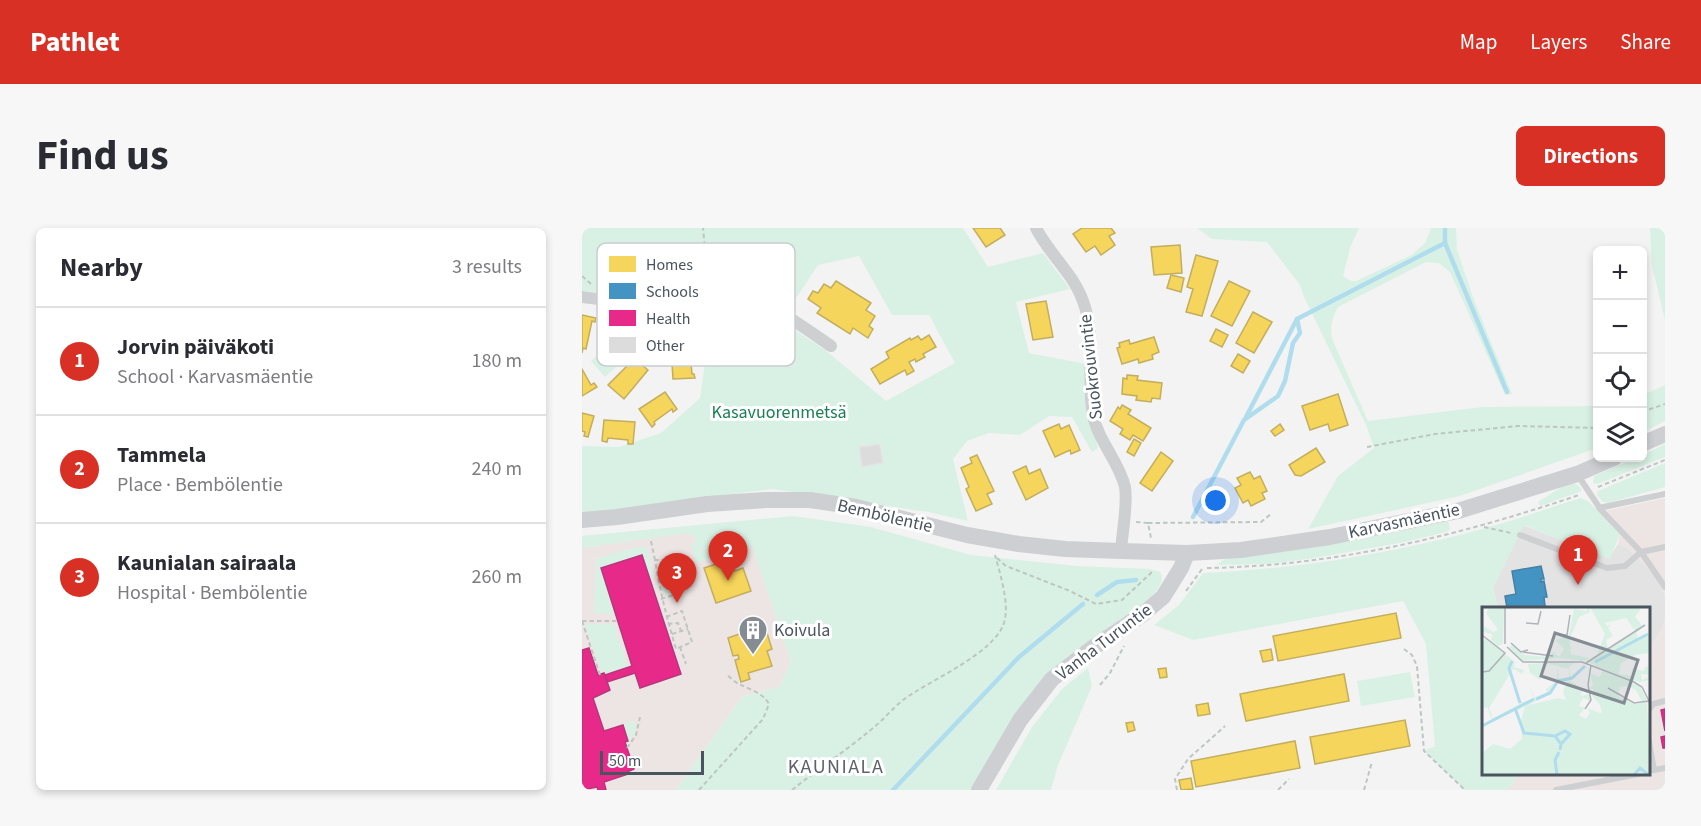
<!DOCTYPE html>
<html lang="en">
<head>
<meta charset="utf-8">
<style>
	:root { --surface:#fff; --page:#f7f7f7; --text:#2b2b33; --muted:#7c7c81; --line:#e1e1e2; --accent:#d93025 }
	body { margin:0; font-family:"Source Sans 3",sans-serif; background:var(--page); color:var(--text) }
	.controls { position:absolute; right:18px; top:18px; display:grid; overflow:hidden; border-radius:9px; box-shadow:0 3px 9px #0003 }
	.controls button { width:54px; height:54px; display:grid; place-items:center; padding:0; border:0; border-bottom:2px solid var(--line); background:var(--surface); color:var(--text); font:30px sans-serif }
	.scale { position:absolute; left:18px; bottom:15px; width:104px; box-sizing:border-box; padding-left:6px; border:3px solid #4a545f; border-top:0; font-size:16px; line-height:21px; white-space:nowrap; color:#4a545f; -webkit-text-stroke:4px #fff; paint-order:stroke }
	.you { position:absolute; left:634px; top:273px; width:21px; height:21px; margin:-15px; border:4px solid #fff; border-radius:50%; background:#1a73e8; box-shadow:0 0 0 9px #1a73e833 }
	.badge { display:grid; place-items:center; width:39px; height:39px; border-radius:50%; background:var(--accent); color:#fff; font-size:20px; font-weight:700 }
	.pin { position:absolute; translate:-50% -50px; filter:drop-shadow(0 2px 3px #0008) }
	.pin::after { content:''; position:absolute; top:32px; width:21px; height:18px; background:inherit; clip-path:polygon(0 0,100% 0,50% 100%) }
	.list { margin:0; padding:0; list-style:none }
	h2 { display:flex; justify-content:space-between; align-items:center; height:78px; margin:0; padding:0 24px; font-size:26px }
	h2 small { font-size:20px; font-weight:400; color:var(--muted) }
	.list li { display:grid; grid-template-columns:39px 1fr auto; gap:18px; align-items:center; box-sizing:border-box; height:108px; padding:0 24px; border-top:2px solid var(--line) }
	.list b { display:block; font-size:22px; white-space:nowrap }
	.list p { margin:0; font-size:20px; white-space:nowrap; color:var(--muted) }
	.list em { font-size:20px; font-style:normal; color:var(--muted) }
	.icon { flex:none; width:33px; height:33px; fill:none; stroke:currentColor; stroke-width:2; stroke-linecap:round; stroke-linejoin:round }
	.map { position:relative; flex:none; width:1083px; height:562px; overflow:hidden; border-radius:9px }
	header { display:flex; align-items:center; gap:36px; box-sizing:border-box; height:84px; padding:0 30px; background:var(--accent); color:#fff }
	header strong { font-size:28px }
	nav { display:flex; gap:33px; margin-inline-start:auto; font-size:21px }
	.intro { display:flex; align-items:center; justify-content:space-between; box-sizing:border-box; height:144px; padding:0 36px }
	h1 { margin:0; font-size:42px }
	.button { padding:15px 27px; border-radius:9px; background:var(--accent); color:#fff; font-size:21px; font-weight:700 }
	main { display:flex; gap:36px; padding:0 36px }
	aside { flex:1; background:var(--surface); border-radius:9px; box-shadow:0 3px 9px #0003 }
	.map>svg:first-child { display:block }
	.education { fill:#e4e3e3 }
	.medical { fill:#ede5e4 }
	.green { fill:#d9f1e4 }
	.homes { fill:#f6d55c; stroke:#c2ae5d; stroke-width:1.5 }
	.schools { fill:#4393c3; stroke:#4580a5; stroke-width:1.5 }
	.health { fill:#e7298a; stroke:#b8367d; stroke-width:1.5 }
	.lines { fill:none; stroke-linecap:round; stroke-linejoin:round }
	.stream { stroke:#b0dded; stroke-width:4.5 }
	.building { fill:#dcdcdd; stroke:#e5e5e6; stroke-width:1.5 }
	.path { stroke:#bcc6c3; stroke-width:2; stroke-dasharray:4.5 3; stroke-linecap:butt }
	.lane { stroke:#cdcfd1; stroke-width:6 }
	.street { stroke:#cdcfd1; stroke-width:12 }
	.secondary { stroke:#cecfd2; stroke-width:16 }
	.labels { text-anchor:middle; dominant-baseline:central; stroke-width:6; stroke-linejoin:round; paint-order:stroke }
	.street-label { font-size:18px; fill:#4a545f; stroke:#fff }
	.park-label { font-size:18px; fill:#1b8053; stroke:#fff }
	.poi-label { font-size:18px; fill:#4a545f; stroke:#fff; text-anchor:start }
	.neighbourhood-label { font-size:20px; letter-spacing:1.5px; fill:#5f6267; stroke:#fff }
	.inset-river { fill:none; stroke:#b0dded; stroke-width:3 }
	.inset-road { fill:none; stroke:#afb3b8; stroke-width:1.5 }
	.view { fill:#858c93; fill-opacity:0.15; stroke:#858c93; stroke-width:3 }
	.inset-edge { fill:none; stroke:#4a545f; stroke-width:3 }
	.key { fill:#fff; stroke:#c9cccf; stroke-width:1.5 }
	.key-label { font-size:16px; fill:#4a545f }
</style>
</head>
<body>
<header>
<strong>Pathlet</strong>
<nav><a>Map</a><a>Layers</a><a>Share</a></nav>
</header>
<div class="intro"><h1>Find us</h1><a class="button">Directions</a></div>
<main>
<aside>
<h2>Nearby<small>3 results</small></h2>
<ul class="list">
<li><span class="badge">1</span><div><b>Jorvin päiväkoti</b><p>School · Karvasmäentie</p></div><em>180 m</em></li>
<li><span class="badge">2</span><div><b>Tammela</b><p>Place · Bembölentie</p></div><em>240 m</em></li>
<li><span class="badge">3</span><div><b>Kaunialan sairaala</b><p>Hospital · Bembölentie</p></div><em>260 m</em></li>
</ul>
</aside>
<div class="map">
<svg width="1083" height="562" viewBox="0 0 1083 562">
	<rect width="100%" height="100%" fill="#f3f3f3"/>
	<polygon class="education" points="941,297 1027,330 1036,316 1047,321 1078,353 1083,368 1083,393 1080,401 1067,422 1066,380 916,380 911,360"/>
	<g class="medical">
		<polygon points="1083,270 1083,368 1078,353 1047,321 1036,316 1038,305 1017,284"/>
		<polygon points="162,293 209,433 198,458 160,469 94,562 0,562 0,308"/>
		<polygon points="1083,393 1083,562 925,562 938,546 1066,546 1067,422 1080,401"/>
	</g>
	<g class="green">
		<path d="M0 0H381L406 39 461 25 488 61 434 74 447 125 505 136 504 177 516 220 510 224 490 189 467 188 438 207 407 205 385 213 371 231 386 293 346 284 190 261 14 284H0V218L37 219 79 205 118 170 126 114 102 64 103 59H127L167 72 242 121 304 173 373 135 347 87H310L277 28 236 37 205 84C175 66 150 52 115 51 97 51 78 60 60 63 40 67 20 65 0 63Z"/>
		<path d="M615 0H777L768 20 761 48 769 53H774L830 27 843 15 849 0H874L875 22 892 72 930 166 923 167 868 44 857 35 844 34 756 79C750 91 747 100 751 113L786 193 900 179 1015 178V220L878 268 726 301 756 248 792 220 784 197 722 69 718 57 685 14 630 11Z"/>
		<polygon points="1068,0 1083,0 1083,92 1070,38"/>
		<polygon points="17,99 39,101 36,137 23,149 9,133 15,128"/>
		<polygon points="1083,157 1083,193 1061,204 1061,167"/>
		<polygon points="1083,216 1083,229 1016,256 1011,255 1012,248 1054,230 1060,230 1061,227"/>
		<polygon points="1083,235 1083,259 1026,275 1021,274 1015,267 1016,263"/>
		<polygon points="991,255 997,258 1000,263 958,278 956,274 981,258"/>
		<path d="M999 270 1006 273 1038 306 1028 331 942 297 911 360 916 380H902V546H938L925 562H883L842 523 853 518 844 416 821 373 611 412 572 397 597 377 621 345C712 341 801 327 889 304 926 295 963 281 999 270Z"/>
		<path d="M211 288 289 299 389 327 495 338 568 341 578 344C593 366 511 409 496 422 484 432 475 449 466 462 441 495 416 529 391 562H94L160 469 198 458 209 433 170 318 115 335 109 317 114 314 113 309 104 305 0 320V308Z"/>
		<polygon points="866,293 868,301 864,304 823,314 733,330 687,336 634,337 645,330 763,314"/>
		<polygon points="60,318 66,320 71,350 68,351 60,327 19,340 34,386 12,385 14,330"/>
		<polygon points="76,334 81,334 92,364 82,367"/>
		<polygon points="3,396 32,396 46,439 20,446"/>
		<polygon points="506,440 510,458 476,537 469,562 414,562 450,499 480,461"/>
		<polygon points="828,444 833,469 779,478 775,453"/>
		<polygon points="51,493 54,496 53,505 44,518 43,514 46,513 41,497"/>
	</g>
	<g class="homes">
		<polygon points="391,0 418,0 423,7 404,19"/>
		<polygon points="500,0 529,0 533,5 527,8 533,17 519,27 513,18 504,24 491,6"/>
		<polygon points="598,17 600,45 572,47 569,19"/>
		<polygon points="614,27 636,33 620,88 604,84 611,61 605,59"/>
		<polygon points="589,47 602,50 599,64 585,60"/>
		<polygon points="254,53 289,75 284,82 293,88 287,98 291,101 286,110 271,100 268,106 235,85 239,80 226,71 231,63 236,65 242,56 249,60"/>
		<polygon points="647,53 668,63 650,98 629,88"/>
		<polygon points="464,73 471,109 451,112 444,76"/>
		<polygon points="671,84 690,94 672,125 654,115"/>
		<polygon points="0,87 14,90 13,94 10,93 4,121 1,120 0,125"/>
		<polygon points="634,101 646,107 640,119 628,113"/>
		<polygon points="347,107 354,119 341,126 343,129 334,134 333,131 327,134 332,143 325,147 323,142 298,156 289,141 307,130 304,124 328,110 329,112 336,108 339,112"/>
		<polygon points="572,109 577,124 570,127 571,131 557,135 556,131 540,136 535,120 538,119 537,115 547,112 548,116"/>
		<polygon points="110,118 111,122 108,123 110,146 112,146 113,150 91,151 89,120"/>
		<polygon points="656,126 668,133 661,145 649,138"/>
		<polygon points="50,129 66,142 42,171 26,157 49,134 47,133"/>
		<polygon points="0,141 9,157 12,155 15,159 0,168"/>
		<polygon points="545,147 556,148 555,152 580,155 578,171 570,170 569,174 554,172 555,168 540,166 541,150 545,151"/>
		<polygon points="83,164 95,181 91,184 90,181 72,194 73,196 70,199 57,181"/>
		<polygon points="756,166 766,197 748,203 746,196 728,202 720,178"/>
		<polygon points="540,177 549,182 546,186 569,200 561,213 551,207 548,212 538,206 541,201 528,193 536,179 538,181"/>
		<polygon points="0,185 12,188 6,209 2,208 3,204 0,203"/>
		<polygon points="22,192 53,194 51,216 46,216 46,212 26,210 25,214 20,213"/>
		<polygon points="477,196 479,201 487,197 498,222 489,226 488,222 473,229 461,203"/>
		<polygon points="698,196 702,202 693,208 689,203"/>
		<polygon points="552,211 559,215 552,228 545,224"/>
		<polygon points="734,220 743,234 719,248 713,247 707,237"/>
		<polygon points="579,224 591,233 570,263 558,255"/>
		<polygon points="395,227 412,263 405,266 410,276 394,283 384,261 387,259 379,240 390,235 388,230"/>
		<polygon points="444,238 447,246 458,241 466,260 444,272 431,244"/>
		<polygon points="668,244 672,251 678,248 685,263 680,265 683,271 669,278 666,272 661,275 653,260 659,257 655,250"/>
		<polygon points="149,331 153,343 161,340 169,363 134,375 122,340"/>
		<polygon points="814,385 819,410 696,433 691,408"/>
		<polygon points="169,402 171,406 184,402 190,421 185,423 190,438 166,445 168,451 159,454 153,432 157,431 156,427 151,428 146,410"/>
		<polygon points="689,421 691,432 681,434 678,423"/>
		<polygon points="584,440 585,449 578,450 576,441"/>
		<polygon points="762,446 767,473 664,493 658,466"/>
		<polygon points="626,475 628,486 616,488 614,477"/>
		<polygon points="823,492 828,518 733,536 728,509"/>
		<polygon points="551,494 553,502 546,504 544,495"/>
		<polygon points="713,513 718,540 614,559 609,533"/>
		<polygon points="609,550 611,561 599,562 597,552"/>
	</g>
	<polygon class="schools" points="959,338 962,351 959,351 959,354 962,353 965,369 962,369 963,378 967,380 925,380 923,368 934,366 930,343"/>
	<g class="health">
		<polygon points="60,327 99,446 58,460 53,445 25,454 23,447 50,438 19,340"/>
		<polygon points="7,420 16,447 22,445 28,462 11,470 22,503 41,497 46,513 43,514 52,541 45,544 46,546 22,554 24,562 16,562 15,559 0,562 0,422"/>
		<polygon points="1083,481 1083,503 1079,482"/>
		<polygon points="1083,508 1083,520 1081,520 1079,509"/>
	</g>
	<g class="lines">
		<g class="stream">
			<polyline points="863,0 863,15 925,164"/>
			<polyline points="664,189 715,91"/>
			<polyline points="611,289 662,192 696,168 703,153 711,115 718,105 715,91 863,15"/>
			<polyline points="515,367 535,354 554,352"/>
			<polyline points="311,562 437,429 501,376"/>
		</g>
	</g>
	<polygon class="building" points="298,216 301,235 280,239 277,219"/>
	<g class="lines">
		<g class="path">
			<polyline points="108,43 123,21 121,0"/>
			<polyline points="0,48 9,56"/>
			<polyline points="1060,184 1083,176"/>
			<polyline points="785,219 853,206 936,198 1016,200"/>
			<polyline points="1016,259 1083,232"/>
			<polyline points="554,294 566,295 569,310"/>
			<polyline points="566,295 679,294 689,286"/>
			<polyline points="902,299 929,305"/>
			<polyline points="69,313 73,332"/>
			<polyline points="415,330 424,338 488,363 514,376 540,372 569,345 569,342"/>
			<path d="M625 340C753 338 876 308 997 267"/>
			<polyline points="604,363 620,341"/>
			<path d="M79 371 95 366 84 332H73C78 363 85 391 94 421L110 414 100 383 84 389"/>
			<polyline points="0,393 18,447"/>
			<polyline points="0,393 36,393"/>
			<polyline points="86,396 96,395 99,403"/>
			<polyline points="90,406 106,401"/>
			<polyline points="98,419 104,436"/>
			<polyline points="822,421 830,427 835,438 842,523 883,562"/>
			<polyline points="518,457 528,445 542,418"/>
			<polyline points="45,520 54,507 58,489"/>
			<path d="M117 562 181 491 187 476C181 465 167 461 157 456 152 454 148 449 144 446"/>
			<path d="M210 562C236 541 265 522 291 500 301 492 310 481 321 472 346 453 412 426 422 395 428 376 418 346 413 327"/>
			<polyline points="595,562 593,551 606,531 643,498"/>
			<polyline points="696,562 707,551"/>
			<polyline points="782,562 790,534"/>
		</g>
		<g class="lane">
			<polyline points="995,246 1019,282 1059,324 1083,359"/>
			<polyline points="1017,280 1083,266"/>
			<polyline points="938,307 1025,340 1043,338 1059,324 1083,319"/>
			<polyline points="1066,483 1071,476 1083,473"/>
			<polyline points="1066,508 1072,542"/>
			<polyline points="1066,543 1083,540"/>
			<polyline points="974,562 1056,546"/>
		</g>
		<g class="street">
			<path d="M454 0C467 26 491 45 501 73 515 111 504 149 511 187 516 213 537 233 543 259 546 276 540 305 539 323"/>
			<path d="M0 69C16 71 45 75 60 71 74 66 88 58 103 56 157 50 207 89 249 118"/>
		</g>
		<g class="secondary">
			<polyline points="1060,216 1083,206"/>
			<polyline points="0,292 35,289 125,276 184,272 228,272 274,279 385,307 437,316 483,321 539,323 605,325 659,322 748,309 876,283 995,246 1032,230"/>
			<polyline points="397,562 438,492 470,451 509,421 561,386 581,369 599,340 605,325"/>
		</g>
	</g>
	<defs>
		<g id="building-pin" transform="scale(1.5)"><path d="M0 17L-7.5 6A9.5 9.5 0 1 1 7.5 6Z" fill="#858c93" stroke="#fff"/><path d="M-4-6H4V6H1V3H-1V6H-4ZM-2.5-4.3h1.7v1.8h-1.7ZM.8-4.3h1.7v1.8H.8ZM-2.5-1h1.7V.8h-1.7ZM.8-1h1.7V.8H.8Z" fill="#fff"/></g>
	</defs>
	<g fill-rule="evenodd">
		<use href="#building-pin" x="171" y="402"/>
	</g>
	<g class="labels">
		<g class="street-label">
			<text transform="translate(509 139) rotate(-96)">Suokrouvintie</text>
			<text transform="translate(303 288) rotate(13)">Bembölentie</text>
			<text transform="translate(822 293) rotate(-12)">Karvasmäentie</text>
			<text transform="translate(522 414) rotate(-37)">Vanha Turuntie</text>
		</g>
		<g class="park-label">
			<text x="197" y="184">Kasavuorenmetsä</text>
		</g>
		<g class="poi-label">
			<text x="192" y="402">Koivula</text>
		</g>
		<g class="neighbourhood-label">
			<text x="254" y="539">KAUNIALA</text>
		</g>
	</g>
	<g transform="translate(900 379)">
		<rect width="168" height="168" fill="#f3f3f3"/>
		<path d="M22 0 21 37 16 39 9 33 10 27 1 25 0 18 11 25 16 23 4 6 7 1ZM107 0 108 5 97 10 88 31 89 47 108 51 103 54 76 51 40 54 27 40 30 38 43 48 64 50 72 45 77 50 82 42 73 33 87 29 92 2 104 4ZM108 0H154L159 2 153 10 160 18 153 24 144 11 123 16 125 19 129 17 126 21 131 29 124 33 126 41 115 48 123 27ZM161 20 154 26 157 31 168 26V46L153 48 139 56 137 67 149 69 150 61 161 64 165 58 168 68 159 67 160 73 168 69V73L158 75 133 69 106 55ZM4 31 33 55 32 60 42 63 40 67 32 62 29 64 39 96 52 92 47 79 53 91 65 86 64 82 75 74V60L77 72 87 70V62L67 57 61 58 58 73 48 66 46 57 94 55 87 60 89 74 100 82 99 89 107 87 109 94 101 91 97 99 103 101 97 108 104 112 108 106 105 101 120 107 118 98 110 89 112 83 107 81 111 79 108 66 118 70 120 64 157 78 165 93 160 95 154 83 145 79 138 80 136 89 151 97 167 95 168 98 165 96 168 168H0V146L11 137 28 142 40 132 39 114 43 99 76 91 84 93 81 85 85 74H78L65 89 0 120 10 112 5 100 0 102V35ZM28 67 38 97 11 111 7 101Z" fill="#d9f1e4" fill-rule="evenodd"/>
		<path class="inset-river" d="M30 54 27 61 38 96M113 55 166 27M76 74 90 71 103 59M54 92 68 86 76 74M33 101 42 126 73 129 79 137 78 143M0 119 52 92M73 129 83 124 88 127 80 136M75 168 73 153 77 145M152 168 158 161 167 168"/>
		<path class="inset-road" d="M44 16 56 17 59 4M71 27 85 28 88 8M0 28 23 46 7 64 0 65M29 36 39 45 46 43M23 37V0M25 40 41 55H100L152 75 160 80 168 96M41 45 71 49M104 56 163 18M126 81 152 96 167 94M103 102 109 93 106 78 109 58"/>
		<path class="view" d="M73 26 156 53 142 96 59 69Z"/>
		<rect width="168" height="168" class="inset-edge"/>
	</g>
	<rect x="15" y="15" width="198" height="123" rx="9" class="key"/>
	<rect x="27" y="28" width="27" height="16" fill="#f6d55c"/>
	<rect x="27" y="55" width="27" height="16" fill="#4393c3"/>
	<rect x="27" y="82" width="27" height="16" fill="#e7298a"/>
	<rect x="27" y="109" width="27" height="16" fill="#dcdcdd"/>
	<g class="key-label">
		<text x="64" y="42">Homes</text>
		<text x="64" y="69">Schools</text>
		<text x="64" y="96">Health</text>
		<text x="64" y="123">Other</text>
	</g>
</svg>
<div class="controls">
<button>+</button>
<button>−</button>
<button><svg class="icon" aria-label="locate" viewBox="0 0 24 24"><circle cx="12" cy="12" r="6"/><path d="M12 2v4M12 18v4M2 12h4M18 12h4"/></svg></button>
<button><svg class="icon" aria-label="layers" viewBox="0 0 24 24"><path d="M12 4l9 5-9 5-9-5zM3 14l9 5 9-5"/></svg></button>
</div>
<div class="scale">50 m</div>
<div class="you"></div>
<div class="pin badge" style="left:996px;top:357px">1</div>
<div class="pin badge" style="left:146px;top:353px">2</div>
<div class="pin badge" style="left:95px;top:375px">3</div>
</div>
</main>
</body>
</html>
